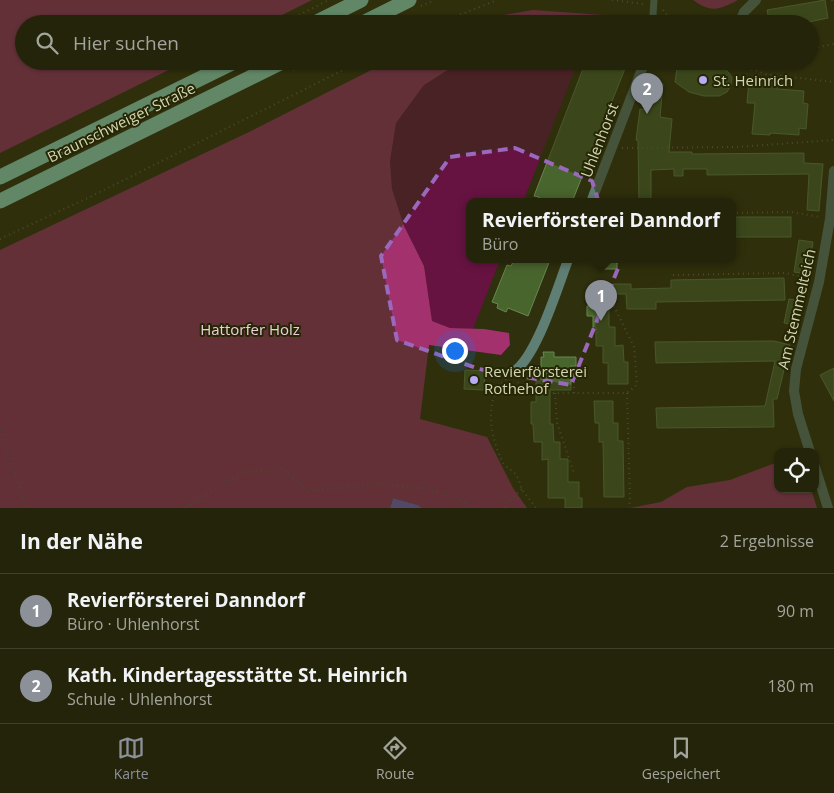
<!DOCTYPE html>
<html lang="de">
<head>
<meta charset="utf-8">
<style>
	:root { --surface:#23240a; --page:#2b2c13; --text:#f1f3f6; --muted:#a3a49c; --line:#40412b; --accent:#8c9099 }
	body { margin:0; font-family:"Open Sans",sans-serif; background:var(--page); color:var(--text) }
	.controls { position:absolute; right:15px; bottom:15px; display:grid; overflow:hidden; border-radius:10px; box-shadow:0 1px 4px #0004 }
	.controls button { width:45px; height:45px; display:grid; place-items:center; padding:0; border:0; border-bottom:1px solid var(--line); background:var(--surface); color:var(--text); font:25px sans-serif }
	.you { position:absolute; left:454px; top:350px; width:18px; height:18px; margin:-12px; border:4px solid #fff; border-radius:50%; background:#1a73e8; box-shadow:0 0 0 8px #1a73e833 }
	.badge { display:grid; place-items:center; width:32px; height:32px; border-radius:50%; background:var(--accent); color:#fff; font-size:16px; font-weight:700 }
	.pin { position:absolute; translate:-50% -41px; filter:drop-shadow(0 1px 2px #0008) }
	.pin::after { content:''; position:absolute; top:26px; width:18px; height:15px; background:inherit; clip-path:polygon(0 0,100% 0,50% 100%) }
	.popup { position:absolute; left:466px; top:198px; width:270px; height:65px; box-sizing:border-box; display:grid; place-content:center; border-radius:10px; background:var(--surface); filter:drop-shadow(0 1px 4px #0005); font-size:16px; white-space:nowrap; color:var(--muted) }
	.popup b { font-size:19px; color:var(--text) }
	.popup::after { content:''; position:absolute; left:50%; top:100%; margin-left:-10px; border:10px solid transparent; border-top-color:var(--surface) }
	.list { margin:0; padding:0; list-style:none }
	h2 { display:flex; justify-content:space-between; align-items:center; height:65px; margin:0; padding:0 20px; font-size:21px }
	h2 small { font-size:16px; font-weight:400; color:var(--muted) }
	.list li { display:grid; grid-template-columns:32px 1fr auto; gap:15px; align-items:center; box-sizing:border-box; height:75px; padding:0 20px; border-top:1px solid var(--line) }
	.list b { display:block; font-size:19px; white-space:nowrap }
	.list p { margin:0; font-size:16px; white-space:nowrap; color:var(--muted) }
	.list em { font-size:16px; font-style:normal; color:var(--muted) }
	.icon { flex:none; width:28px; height:28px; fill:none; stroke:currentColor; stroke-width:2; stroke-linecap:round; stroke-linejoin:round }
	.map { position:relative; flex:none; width:834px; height:508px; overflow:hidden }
	.search { position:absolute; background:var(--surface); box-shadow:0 1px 4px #0004; left:15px; right:15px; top:15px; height:55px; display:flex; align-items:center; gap:12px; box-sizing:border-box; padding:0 18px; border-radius:28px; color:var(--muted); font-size:19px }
	.sheet { height:215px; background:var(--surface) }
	nav { display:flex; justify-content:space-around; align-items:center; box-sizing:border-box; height:70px; border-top:1px solid var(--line); background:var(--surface); font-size:14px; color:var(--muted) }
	nav a { display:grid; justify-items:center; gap:2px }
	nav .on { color:var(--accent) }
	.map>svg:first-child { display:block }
	.green { fill:#671342 }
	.forest { fill:#a2316e }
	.water { fill:#7f66d2 }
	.building { fill:#49652e; stroke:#69874e }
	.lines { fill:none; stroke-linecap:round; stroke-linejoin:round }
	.path { stroke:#696a48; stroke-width:2; stroke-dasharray:1 4; stroke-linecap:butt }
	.lane { stroke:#607f74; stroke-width:7 }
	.street { stroke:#607f74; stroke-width:10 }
	.highway { stroke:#9ff1d6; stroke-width:15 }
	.marked { fill:none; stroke:#9a68bc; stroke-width:4; stroke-dasharray:10 6; stroke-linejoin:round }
	.poi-dot { fill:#b8abf7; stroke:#252603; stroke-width:2 }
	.labels { text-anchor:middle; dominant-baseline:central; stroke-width:4; stroke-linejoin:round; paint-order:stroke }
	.poi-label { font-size:15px; fill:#d3d6b5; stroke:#252603; text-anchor:start }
	.street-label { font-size:15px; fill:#d3d6b5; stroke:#252603 }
	.park-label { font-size:15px; fill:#eccdda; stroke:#252603 }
</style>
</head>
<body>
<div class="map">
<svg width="834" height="508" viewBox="0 0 834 508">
	<rect width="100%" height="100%" fill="#2f300d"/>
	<polygon class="green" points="462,61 578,61 523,202 470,202 470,260 500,260 473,329 450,328 432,321 424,266 404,226 392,189 390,161 396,123 424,85"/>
	<g class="forest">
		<polygon points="0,0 312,0 264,24 24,24 24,61 187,61 0,153"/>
		<path d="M693 0H738C719 10 711 13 693 0Z"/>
		<polygon points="533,10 617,16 637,24 479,24 504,15"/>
		<polygon points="389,61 462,61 424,85 396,123 390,161 392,189 404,226 424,266 432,321 450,328 484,329 509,333 510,345 501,355 429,345 420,419 487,437 513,488 527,508 422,508 418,505 393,498 390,508 0,508 0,250 249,132"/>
		<polygon points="778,462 778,489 811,489 817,508 630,508 661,502 687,487 730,480"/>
	</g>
	<polygon class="water" points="393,498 418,505 422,508 390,508"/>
	<g class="building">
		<polygon points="825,0 828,18 799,24 770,24 767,10"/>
		<polygon points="586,61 628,61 572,202 537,202 539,197 534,196"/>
		<polygon points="680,61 712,61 718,64 724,68 729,73 732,78 731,85 727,92 719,96 704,96 689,92 675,82 677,68"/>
		<polygon points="749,80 777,82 777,89 804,91 803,103 808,104 806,129 799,128 799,135 770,133 770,135 752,134 755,103 747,103"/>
		<polygon points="650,82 663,84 660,117 672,119 669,152 692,152 692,154 804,153 804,163 823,164 819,211 807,210 809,174 707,175 707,169 683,169 683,176 674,176 674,169 651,170 651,202 639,202 638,141 636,140 640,109 646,110"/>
		<rect x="732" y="217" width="59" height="20"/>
		<polygon points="799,240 813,242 808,274 794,272"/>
		<polygon points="514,260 550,260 528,316 508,308 506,312 497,308 498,304 492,302 507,265 511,266"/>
		<rect x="601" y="260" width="16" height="9"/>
		<polygon points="784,278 785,300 656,302 656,309 627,309 626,294 613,294 613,284 631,284 631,289 671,288 671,280"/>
		<polygon points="789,299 800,301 796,325 784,323"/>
		<polygon points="587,306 609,307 609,327 615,327 615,346 623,345 624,362 628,362 628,384 608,384 608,363 603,363 603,346 596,346 596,327 593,327 593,316 587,316"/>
		<polygon points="774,341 790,345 777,399 773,399 774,427 657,428 656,408 765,406 775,361 656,363 655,342"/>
		<polygon points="543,352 554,352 554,357 576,357 576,366 571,366 571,390 550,390 550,424 553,424 554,442 560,442 560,459 568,459 568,482 579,482 579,498 582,498 582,508 565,508 565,498 548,498 548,459 542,460 542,442 534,442 533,424 531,424 531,402 536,402 536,381 541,381 541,357 544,357"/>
		<polygon points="834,368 834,401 820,375"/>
		<polygon points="465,370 485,371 484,390 464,389"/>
		<polygon points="594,401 613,401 613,423 618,423 618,441 623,441 624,497 604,497 603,442 599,442 599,423 595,423"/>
	</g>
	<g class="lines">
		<g class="path">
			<polyline points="612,0 644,4"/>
			<polyline points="832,0 834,3"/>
			<polyline points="421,6 435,0"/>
			<polyline points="663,10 674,24"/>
			<polyline points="281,24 329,0"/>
			<polyline points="437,24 497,0"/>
			<polyline points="811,57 812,48 834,44"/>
			<polyline points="722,61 755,71"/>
			<polyline points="733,61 765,74 834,82"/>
			<polyline points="293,70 311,61"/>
			<polyline points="622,148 736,147 834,140"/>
			<polyline points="732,213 791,212 820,217"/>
			<polyline points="0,239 94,195 361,61"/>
			<polyline points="673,275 786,273 810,279"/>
			<path d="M506 379C483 400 490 435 502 461 505 467 512 470 516 475 519 479 520 485 522 489 526 496 532 502 536 508"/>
			<polyline points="518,382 522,390 529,392 555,393 627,393 637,385 634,347 610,298"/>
			<polyline points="555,393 557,423 574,473"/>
			<polyline points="574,393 574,373"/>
			<polyline points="627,393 630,499 629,508"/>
			<polyline points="0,430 27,508"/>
			<polyline points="186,508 223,483 249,471 282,469 308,491 380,484 416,487 453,496 474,508"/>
			<polyline points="505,508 505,505 522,489"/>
		</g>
		<polyline class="lane" points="654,0 653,15 656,24"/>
		<g class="street">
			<polyline points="739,24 744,12 756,0"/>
			<polyline points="591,202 645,61"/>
			<path d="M513 372C536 359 558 286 568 260"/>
			<polyline points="810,452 798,414 794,391 796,369 819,282 830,219 834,171"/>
			<polyline points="815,467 828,508"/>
		</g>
		<g class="highway">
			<polyline points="313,24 361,0"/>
			<polyline points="361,24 409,0"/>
			<polyline points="0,177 236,61"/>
			<polyline points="0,201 284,61"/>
		</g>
	</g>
	<path d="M0 0H834V508H0ZM515 148 592 181 619 266 571 385 479 369 397 340 381 256 450 157Z" fill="#2f300d" fill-opacity=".55" fill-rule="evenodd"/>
	<path class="marked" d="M515 148 592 181 619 266 571 385 479 369 397 340 381 256 450 157Z"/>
	<g class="poi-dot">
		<circle cx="703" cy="80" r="5"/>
		<circle cx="474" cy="380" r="5"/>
	</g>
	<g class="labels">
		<g class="poi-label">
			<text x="713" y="80">St. Heinrich</text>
			<text x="484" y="371">Revierförsterei<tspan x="484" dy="17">Rothehof</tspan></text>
		</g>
		<g class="street-label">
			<text transform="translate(121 122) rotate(-26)">Braunschweiger Straße</text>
			<text transform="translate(599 140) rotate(-69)">Uhlenhorst</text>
			<text transform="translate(796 309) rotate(-77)">Am Stemmelteich</text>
		</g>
		<g class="park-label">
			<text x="250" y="329">Hattorfer Holz</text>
		</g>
	</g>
</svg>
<div class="controls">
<button><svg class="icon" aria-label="locate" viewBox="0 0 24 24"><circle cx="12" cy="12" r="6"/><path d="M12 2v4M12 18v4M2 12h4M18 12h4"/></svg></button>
</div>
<div class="you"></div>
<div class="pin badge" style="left:601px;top:321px">1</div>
<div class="popup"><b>Revierförsterei Danndorf</b>Büro</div>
<div class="pin badge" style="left:647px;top:114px">2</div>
<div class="search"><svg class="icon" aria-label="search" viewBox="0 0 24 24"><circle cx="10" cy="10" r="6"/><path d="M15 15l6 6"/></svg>Hier suchen</div>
</div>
<section class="sheet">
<h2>In der Nähe<small>2 Ergebnisse</small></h2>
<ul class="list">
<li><span class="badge">1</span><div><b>Revierförsterei Danndorf</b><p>Büro · Uhlenhorst</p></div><em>90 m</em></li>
<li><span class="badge">2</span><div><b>Kath. Kindertagesstätte St. Heinrich</b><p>Schule · Uhlenhorst</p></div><em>180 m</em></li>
</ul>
</section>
<nav>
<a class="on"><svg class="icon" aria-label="map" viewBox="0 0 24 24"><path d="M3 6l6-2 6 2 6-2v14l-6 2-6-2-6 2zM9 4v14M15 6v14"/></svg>Karte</a>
<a><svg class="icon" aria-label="directions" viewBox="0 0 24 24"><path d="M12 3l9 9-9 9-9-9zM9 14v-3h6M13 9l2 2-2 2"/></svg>Route</a>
<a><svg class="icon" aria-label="saved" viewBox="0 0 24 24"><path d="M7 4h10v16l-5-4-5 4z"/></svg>Gespeichert</a>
</nav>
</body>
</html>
